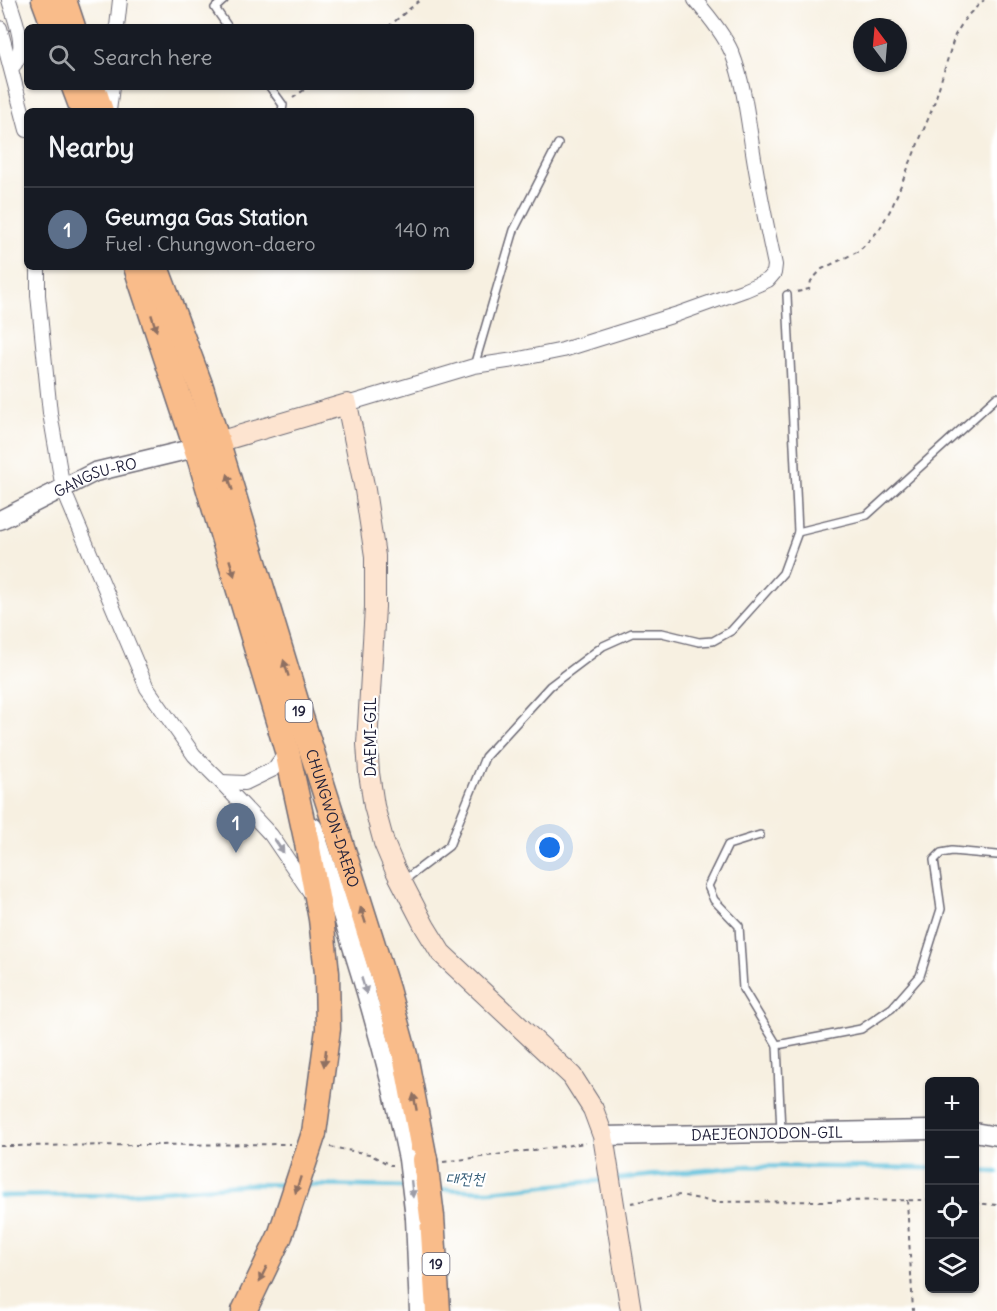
<!DOCTYPE html>
<html lang="en">
<head>
<meta charset="utf-8">
<style>
	:root { --surface:#171b24; --page:#20242c; --text:#f1f3f6; --muted:#9ea1a6; --line:#363941; --accent:#c8321e }
	body { margin:0; font-family:Delius,"Poor Story",sans-serif; background:var(--page); color:var(--text) }
	.controls { position:absolute; right:18px; bottom:18px; display:grid; overflow:hidden; border-radius:9px; box-shadow:0 2px 4px #0004 }
	.controls button { width:54px; height:54px; display:grid; place-items:center; padding:0; border:0; border-bottom:2px solid var(--line); background:var(--surface); color:var(--text); font:30px sans-serif }
	.compass { position:absolute; left:853px; top:18px; width:54px; height:54px; border-radius:50%; background:var(--surface); box-shadow:0 2px 4px #0004; rotate:344deg }
	.you { position:absolute; left:550px; top:848px; width:21px; height:21px; margin:-15px; border:4px solid #fff; border-radius:50%; background:#1a73e8; box-shadow:0 0 0 9px #1a73e833 }
	.badge { display:grid; place-items:center; width:39px; height:39px; border-radius:50%; background:var(--accent); color:#fff; font-size:20px; font-weight:700 }
	.pin { position:absolute; translate:-50% -50px; filter:drop-shadow(0 2px 3px #0008) }
	.pin::after { content:''; position:absolute; top:32px; width:21px; height:18px; background:inherit; clip-path:polygon(0 0,100% 0,50% 100%) }
	.list { margin:0; padding:0; list-style:none }
	h2 { display:flex; justify-content:space-between; align-items:center; height:78px; margin:0; padding:0 24px; font-size:26px }
	h2 small { font-size:20px; font-weight:400; color:var(--muted) }
	.list li { display:grid; grid-template-columns:39px 1fr auto; gap:18px; align-items:center; box-sizing:border-box; height:84px; padding:0 24px; border-top:2px solid var(--line) }
	.list b { display:block; font-size:22px; white-space:nowrap }
	.list p { margin:0; font-size:20px; white-space:nowrap; color:var(--muted) }
	.list em { font-size:20px; font-style:normal; color:var(--muted) }
	.icon { flex:none; width:33px; height:33px; fill:none; stroke:currentColor; stroke-width:2; stroke-linecap:round; stroke-linejoin:round }
	.map { position:relative; flex:none; width:997px; height:1311px; overflow:hidden }
	.search { position:absolute; background:var(--surface); box-shadow:0 2px 4px #0004; left:24px; top:24px; width:450px; height:66px; display:flex; align-items:center; gap:15px; box-sizing:border-box; padding:0 21px; border-radius:9px; color:var(--muted); font-size:22px }
	.panel { position:absolute; background:var(--surface); box-shadow:0 2px 4px #0004; left:24px; top:108px; width:450px; height:162px; border-radius:9px }
	.map>svg:first-child { display:block }
	.lines { fill:none; stroke-linecap:round; stroke-linejoin:round }
	.stream { stroke:#5dc0db; stroke-width:4.5 }
	.service-casing { stroke:#6d6a75; stroke-width:10 }
	.minor-casing { stroke:#6d6a75; stroke-width:16 }
	.tertiary-casing { stroke:#6d6a75; stroke-width:21 }
	.secondary-casing { stroke:#6d6a75; stroke-width:22 }
	.trunk-casing { stroke:#6d6a75; stroke-width:27 }
	.path { stroke:#6d6a75; stroke-width:2; stroke-dasharray:4.5 4.5; stroke-linecap:butt }
	.service { stroke:#fff; stroke-width:7 }
	.minor { stroke:#fff; stroke-width:14 }
	.tertiary { stroke:#fff; stroke-width:18 }
	.secondary { stroke:#fde4d0; stroke-width:20 }
	.trunk { stroke:#f9bc8a; stroke-width:24 }
	.tertiary-bridge-casing { stroke:#6d6a75; stroke-width:21; stroke-linecap:butt }
	.trunk-bridge-casing { stroke:#6d6a75; stroke-width:27; stroke-linecap:butt }
	.tertiary-bridge { stroke:#fff; stroke-width:18 }
	.trunk-bridge { stroke:#f9bc8a; stroke-width:24 }
	.oneway { fill:#8e6f62 }
	.oneway2 { fill:#9c9ca7 }
	.labels { text-anchor:middle; dominant-baseline:central; stroke-width:4.5; stroke-linejoin:round; paint-order:stroke }
	.shield { fill:#fff; stroke:#646476; stroke-width:1.5 }
	.shield-label { font-size:14px; font-weight:bold; fill:#22223b }
	.street-label { font-size:15px; fill:#22223b; stroke:#fff }
	.water-label { font-size:16px; font-style:italic; fill:#3a617b; stroke:#fff }
</style>
</head>
<body>
<div class="map">
<svg width="997" height="1311" viewBox="0 0 997 1311">
	<rect width="100%" height="100%" fill="#fff"/>
	<filter id="ink" filterUnits="userSpaceOnUse"><feTurbulence type="fractalNoise" baseFrequency=".0167" numOctaves="2"/><feDisplacementMap in="SourceGraphic" scale="12" xChannelSelector="R" yChannelSelector="G"/><feConvolveMatrix kernelMatrix="1 2 1 2 8 2 1 2 1" color-interpolation-filters="sRGB"/></filter>
	<filter id="wash" filterUnits="userSpaceOnUse"><feTurbulence type="fractalNoise" baseFrequency=".008" numOctaves="4" result="noise"/><feDisplacementMap in="SourceGraphic" scale="24" xChannelSelector="R" yChannelSelector="G"/><feGaussianBlur stdDeviation="1.35" result="paint"/><feColorMatrix in="noise" values="0 0 0 0 0 0 0 0 0 0 0 0 0 0 0 0 0 1.4 0 .05"/><feComposite in="paint" operator="in"/></filter>
	<g filter="url(#wash)">
		<rect width="100%" height="100%" fill="#f7f0e1"/>
		<g class="lines">
			<g class="stream">
				<polyline points="974,1171 997,1172"/>
				<polyline points="615,1179 747,1166 930,1168"/>
				<polyline points="304,1185 406,1187"/>
				<polyline points="436,1189 490,1191 607,1180"/>
				<polyline points="0,1196 107,1195 254,1184 289,1185"/>
			</g>
		</g>
	</g>
	<g filter="url(#ink)">
		<g class="lines">
			<g class="service-casing">
				<g id="service">
					<polyline points="224,0 215,8 228,27"/>
					<polyline points="270,87 283,105 282,111"/>
					<polyline points="474,366 514,230 558,144"/>
					<polyline points="798,532 867,515 997,397"/>
					<polyline points="760,835 728,845 708,886 714,900 739,926 743,989 777,1045 781,1131"/>
					<polyline points="403,881 449,846 485,757 550,686 603,646 632,633 662,633 699,642 713,641 731,631 783,573 798,532 787,295"/>
					<polyline points="777,1045 861,1029 892,1008 920,976 941,909 934,860 941,853 952,851 997,855"/>
				</g>
			</g>
			<g class="minor-casing">
				<g id="minor">
					<path d="M9 0C15 21 30 51 11 68"/>
					<polyline points="117,27 120,0"/>
					<polyline points="0,28 27,130"/>
					<polyline points="109,111 112,87"/>
					<polyline points="38,267 38,295 50,413 63,489 147,688 194,755 221,782"/>
					<path d="M347 404 474 366 514 360 563 350 678 314 745 290 768 280 774 273 775 265C767 228 759 190 753 152 748 120 744 83 732 53 724 34 708 15 695 0"/>
					<polyline points="287,751 274,769 245,783 221,782 271,835 312,895"/>
				</g>
			</g>
			<g class="tertiary-casing">
				<g id="tertiary">
					<path id="s1" d="M0 520 95 472 195 448"/>
					<path d="M313 827C350 936 385 1046 408 1159"/>
					<polyline points="974,1132 997,1136"/>
					<path id="s2" d="M603 1136 930 1130"/>
					<polyline points="415,1218 419,1311"/>
				</g>
			</g>
			<g class="secondary-casing">
				<polyline id="secondary" points="204,446 347,404 365,490 375,556 375,607 367,744 369,773 374,806 384,843 395,869 425,927 441,953 572,1076 593,1109 603,1136 631,1311"/>
			</g>
			<g class="trunk-casing">
				<g id="trunk">
					<polyline points="44,0 54,27"/>
					<polyline points="64,0 73,27"/>
					<polyline points="74,87 83,111"/>
					<polyline points="93,87 101,111"/>
					<polyline points="136,267 200,460 287,751 307,843 321,919 327,973 328,1029 314,1133"/>
					<path id="s3" d="M156 267 201 387 300 714 387 989 405 1055 425 1160"/>
					<polyline points="432,1217 438,1311"/>
					<polyline points="244,1311 280,1236"/>
				</g>
			</g>
			<g class="path">
				<polyline points="388,27 420,0"/>
				<polyline points="293,98 308,87"/>
				<polyline points="797,292 809,289 811,281 822,269 859,251 879,230 892,207 933,107 955,35 967,16 984,0"/>
				<polyline points="0,1146 291,1144"/>
				<polyline points="330,1147 369,1154 390,1165 393,1165"/>
				<polyline points="443,1162 586,1143"/>
				<polyline points="907,1200 913,1311"/>
				<polyline points="631,1203 680,1195 714,1202 930,1200"/>
				<polyline points="974,1203 997,1205"/>
			</g>
			<use href="#service" class="service"/>
			<use href="#minor" class="minor"/>
			<use href="#tertiary" class="tertiary"/>
			<use href="#secondary" class="secondary"/>
			<use href="#trunk" class="trunk"/>
			<g class="tertiary-bridge-casing">
				<polyline id="tertiary-bridge" points="408,1159 415,1218"/>
			</g>
			<g class="trunk-bridge-casing">
				<g id="trunk-bridge">
					<polyline points="425,1160 432,1217"/>
					<polyline points="280,1236 314,1133"/>
				</g>
			</g>
			<use href="#tertiary-bridge" class="tertiary-bridge"/>
			<use href="#trunk-bridge" class="trunk-bridge"/>
		</g>
		<defs><path id="oneway-solid" d="M-6-.8H1V-3.2L6.5 0L1 3.2V.8H-6Z" transform="scale(1.5)"/></defs>
		<g class="oneway">
			<use href="#oneway-solid" transform="translate(154 323) rotate(72)"/>
			<use href="#oneway-solid" transform="translate(230 482) rotate(-107)"/>
			<use href="#oneway-solid" transform="translate(232 568) rotate(73)"/>
			<use href="#oneway-solid" transform="translate(286 668) rotate(-107)"/>
			<use href="#oneway-solid" transform="translate(363 915) rotate(-108)"/>
			<use href="#oneway-solid" transform="translate(325 1058) rotate(97)"/>
			<use href="#oneway-solid" transform="translate(415 1102) rotate(-101)"/>
			<use href="#oneway-solid" transform="translate(298 1185) rotate(108)"/>
			<use href="#oneway-solid" transform="translate(263 1274) rotate(116)"/>
		</g>
		<g class="oneway2">
			<use href="#oneway-solid" transform="translate(279 846) rotate(56)"/>
			<use href="#oneway-solid" transform="translate(364 986) rotate(73)"/>
			<use href="#oneway-solid" transform="translate(412 1189) rotate(84)"/>
		</g>
	</g>
	<g class="labels">
		<g class="shield">
			<rect x="285.5" y="700" width="27" height="22" rx="4.5"/>
			<rect x="422.5" y="1253" width="27" height="22" rx="4.5"/>
		</g>
		<g class="shield-label">
			<text x="299" y="711">19</text>
			<text x="436" y="1264">19</text>
		</g>
		<g class="street-label">
			<text stroke="none"><textPath href="#s1" startOffset="105">GANGSU-RO</textPath></text>
			<text transform="translate(370 737) rotate(-90)">DAEMI-GIL</text>
			<text stroke="none"><textPath href="#s3" startOffset="579">CHUNGWON-DAERO</textPath></text>
			<text stroke="none"><textPath href="#s2" startOffset="164">DAEJEONJODON-GIL</textPath></text>
		</g>
		<g class="water-label">
			<text transform="translate(465 1178) rotate(1)">대전천</text>
		</g>
	</g>
</svg>
<div class="controls">
<button>+</button>
<button>−</button>
<button><svg class="icon" aria-label="locate" viewBox="0 0 24 24"><circle cx="12" cy="12" r="6"/><path d="M12 2v4M12 18v4M2 12h4M18 12h4"/></svg></button>
<button><svg class="icon" aria-label="layers" viewBox="0 0 24 24"><path d="M12 4l9 5-9 5-9-5zM3 14l9 5 9-5"/></svg></button>
</div>
<svg class="compass" viewBox="-18 -18 36 36"><path d="M0-13l5 13h-10z" fill="#e53935"/><path d="M0 13l5-13h-10z" fill="#9ea1a6"/></svg>
<div class="you"></div>
<div class="pin badge" style="left:236px;top:853px;background:#5c6f8a">1</div>
<div class="search"><svg class="icon" aria-label="search" viewBox="0 0 24 24"><circle cx="10" cy="10" r="6"/><path d="M15 15l6 6"/></svg>Search here</div>
<section class="panel">
<h2>Nearby<small></small></h2>
<ul class="list">
<li><span class="badge" style="background:#5c6f8a">1</span><div><b>Geumga Gas Station</b><p>Fuel · Chungwon-daero</p></div><em>140 m</em></li>
</ul>
</section>
</div>
</body>
</html>
